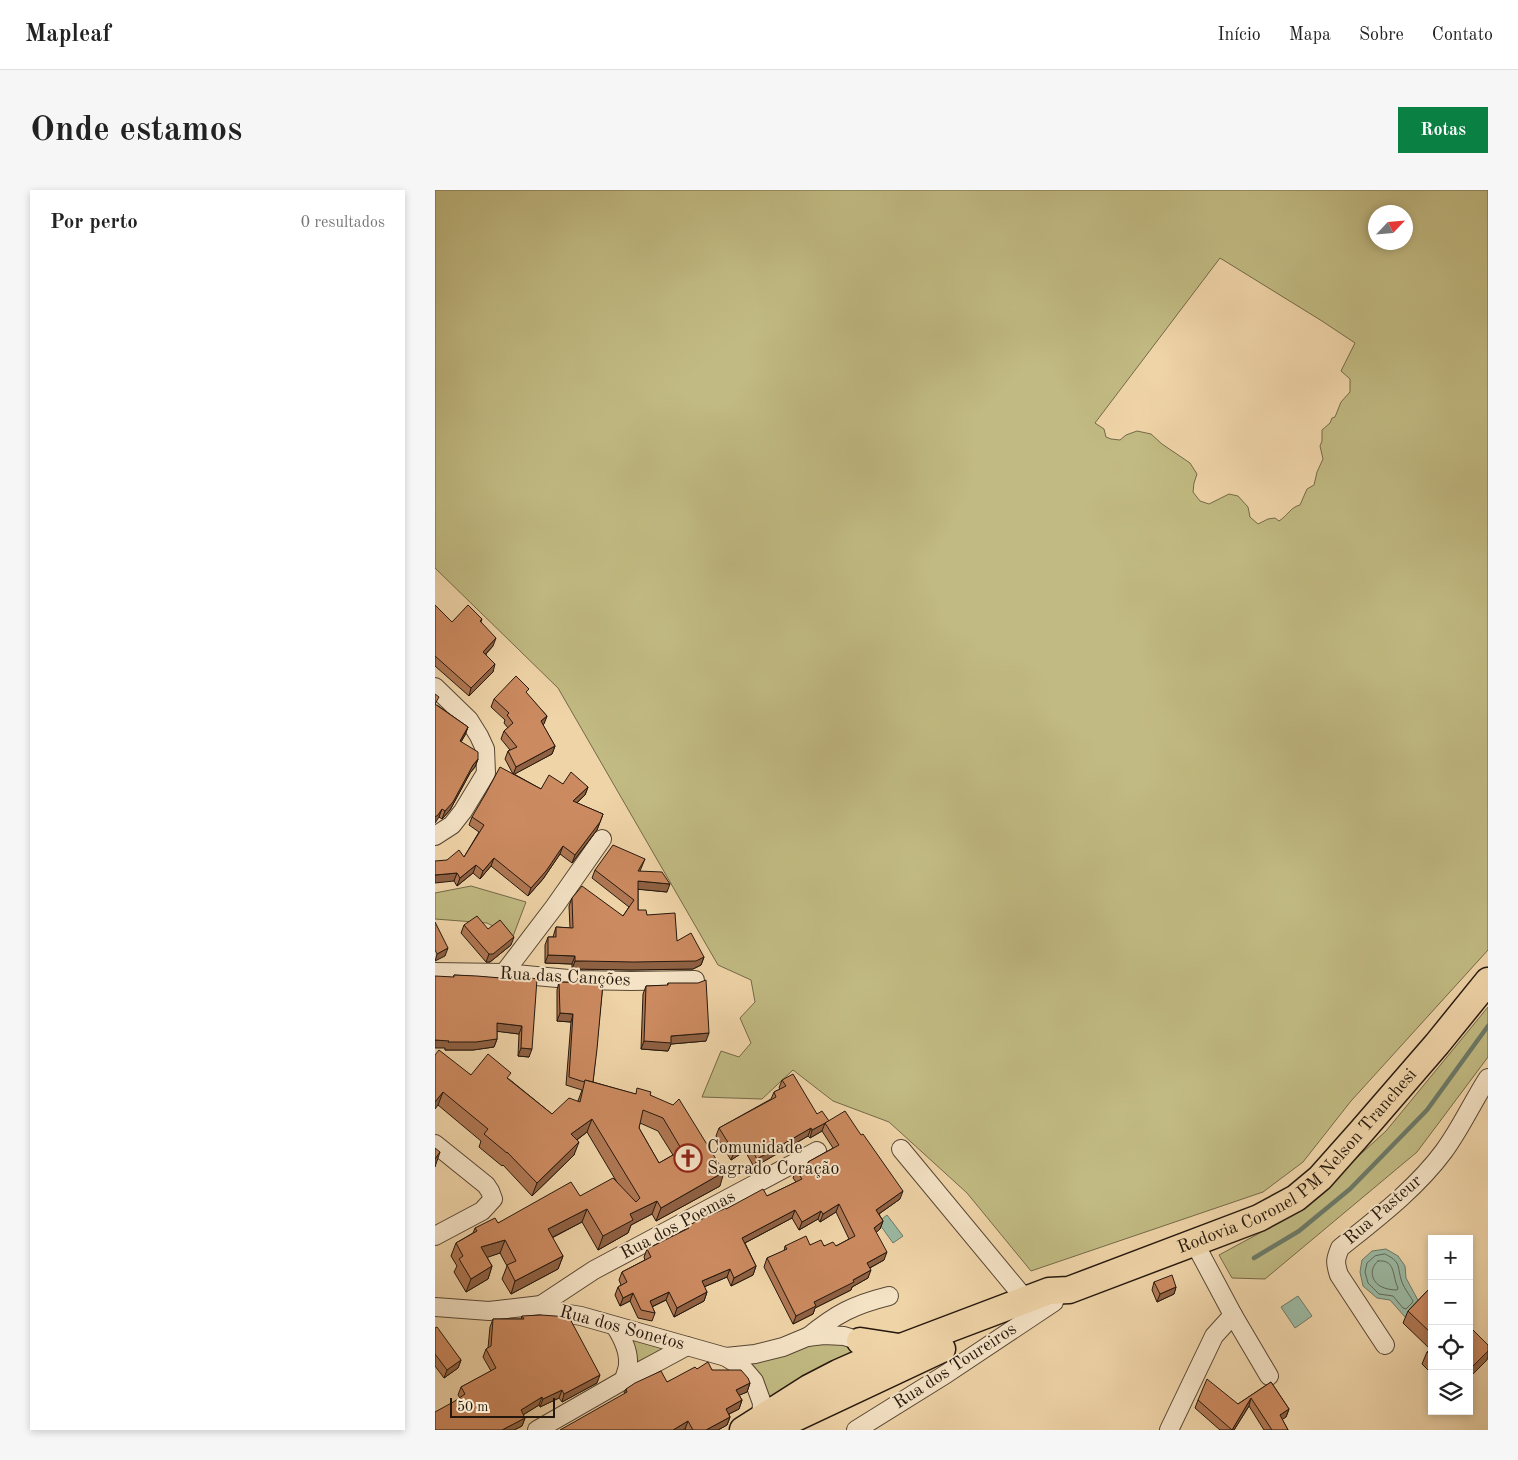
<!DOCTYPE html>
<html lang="pt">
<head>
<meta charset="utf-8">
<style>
	:root { --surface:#fff; --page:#f6f6f6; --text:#222; --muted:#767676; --line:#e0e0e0; --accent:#0b8043 }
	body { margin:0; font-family:"Old Standard TT",serif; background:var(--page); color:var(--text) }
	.controls { position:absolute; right:15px; bottom:15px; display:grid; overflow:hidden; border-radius:0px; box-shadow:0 2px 8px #0003 }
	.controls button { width:45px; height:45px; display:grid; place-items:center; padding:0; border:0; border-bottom:1px solid var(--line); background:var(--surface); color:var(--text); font:25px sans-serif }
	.compass { position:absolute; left:933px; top:15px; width:45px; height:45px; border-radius:50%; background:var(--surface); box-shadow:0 2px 8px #0003; rotate:64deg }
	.scale { position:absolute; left:15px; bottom:12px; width:105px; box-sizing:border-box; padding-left:5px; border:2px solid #26180d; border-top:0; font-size:14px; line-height:18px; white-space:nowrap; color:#26180d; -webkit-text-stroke:4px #f5e3c6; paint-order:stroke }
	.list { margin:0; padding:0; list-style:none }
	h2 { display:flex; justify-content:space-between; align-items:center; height:65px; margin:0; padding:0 20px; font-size:21px }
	h2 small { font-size:16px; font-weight:400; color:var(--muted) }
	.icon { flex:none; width:28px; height:28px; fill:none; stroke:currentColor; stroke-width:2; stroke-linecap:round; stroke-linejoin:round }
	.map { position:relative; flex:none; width:1053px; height:1240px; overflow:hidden; border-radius:0px }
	header { display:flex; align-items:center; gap:30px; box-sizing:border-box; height:70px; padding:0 25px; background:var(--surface); border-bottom:1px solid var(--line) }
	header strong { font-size:24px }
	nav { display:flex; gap:28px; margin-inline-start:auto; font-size:18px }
	.intro { display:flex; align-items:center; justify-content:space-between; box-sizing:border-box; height:120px; padding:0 30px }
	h1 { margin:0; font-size:35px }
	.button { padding:12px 22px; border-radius:0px; background:var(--accent); color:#fff; font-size:18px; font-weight:700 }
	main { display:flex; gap:30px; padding:0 30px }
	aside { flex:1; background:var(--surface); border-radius:0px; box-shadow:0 2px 8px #0003 }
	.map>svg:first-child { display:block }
	.green { fill:#c1ba82; stroke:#746948; fill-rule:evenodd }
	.water { fill:#9bb9a3; stroke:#6c7967 }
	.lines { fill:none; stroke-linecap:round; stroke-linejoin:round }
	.shore { stroke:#606858; stroke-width:1 }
	.stream { stroke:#6c7967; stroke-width:4.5 }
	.minor-casing { stroke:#584734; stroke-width:20 }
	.highway-casing { stroke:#26180d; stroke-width:29 }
	.minor { stroke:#f5e3c6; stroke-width:18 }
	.highway { stroke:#efd4a8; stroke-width:26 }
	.wall { fill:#af7753; stroke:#26180d; fill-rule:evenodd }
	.shaded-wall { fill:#8f6143; stroke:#26180d }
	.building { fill:#cc8a60; stroke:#26180d; fill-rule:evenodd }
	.labels { text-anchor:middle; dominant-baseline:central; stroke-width:4; stroke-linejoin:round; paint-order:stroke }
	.street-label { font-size:18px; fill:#26180d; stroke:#f5e3c6 }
	.poi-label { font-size:18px; fill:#26180d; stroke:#f5e3c6; text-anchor:start }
</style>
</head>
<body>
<header>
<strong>Mapleaf</strong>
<nav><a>Início</a><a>Mapa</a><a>Sobre</a><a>Contato</a></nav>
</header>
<div class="intro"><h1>Onde estamos</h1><a class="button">Rotas</a></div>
<main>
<aside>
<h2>Por perto<small>0 resultados</small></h2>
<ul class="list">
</ul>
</aside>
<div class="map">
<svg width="1053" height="1240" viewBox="0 0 1053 1240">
	<rect width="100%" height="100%" fill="#efd4a8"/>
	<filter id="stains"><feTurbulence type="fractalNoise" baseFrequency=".004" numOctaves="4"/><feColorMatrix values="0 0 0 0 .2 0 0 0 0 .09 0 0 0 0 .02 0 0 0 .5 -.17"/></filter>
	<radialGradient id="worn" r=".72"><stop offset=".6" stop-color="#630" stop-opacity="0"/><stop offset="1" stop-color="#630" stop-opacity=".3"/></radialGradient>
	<g class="green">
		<path d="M0 0H1053V760L916 911 868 972 828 1002 596 1081 532 1003 454 932 398 911 358 880 327 909 267 907 286 861 304 867 316 853 305 828 320 812 316 790 283 775 123 498 0 378ZM941 22H971V52H941ZM785 68 887 131 920 153 906 181 915 189V202L906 212 900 227 897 228 895 233 887 240V251L885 256 888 269 882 282 879 295 872 299 865 315C856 317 852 326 844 331L840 328 833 329 823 334 815 327 813 317 803 306 794 304 774 314 765 311 758 302 759 293 762 284 755 273 727 254 716 244 702 241 691 245 685 250 676 249 671 247 669 239 660 233Z"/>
		<polygon points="36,696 91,712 77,749 62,738 52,733 0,729 0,703"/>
		<polygon points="1053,817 1053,867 982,962 830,1089 797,1088 784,1065 860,1024 951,941"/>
		<polygon points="409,1146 437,1168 326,1229 307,1177 320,1164"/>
		<polygon points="194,1149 230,1158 200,1173"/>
	</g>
	<g class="water">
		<polygon points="452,1025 468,1046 458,1053 443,1032"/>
		<polygon points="951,1059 963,1066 970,1076 971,1088 985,1114 970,1127 955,1110 942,1108 928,1096 925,1082 927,1070 937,1061"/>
		<polygon points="863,1106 877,1126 860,1138 846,1117"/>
	</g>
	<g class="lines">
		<g class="shore">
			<path d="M950 1064C966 1072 962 1075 966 1089 968 1097 974 1104 978 1111L977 1113 971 1119 968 1118 958 1106 944 1104 933 1093 930 1082 932 1073 940 1066Z"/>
			<path d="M943 1071C961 1069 957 1086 963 1098L962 1100C957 1100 950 1099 945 1096 936 1090 934 1079 943 1071Z"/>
		</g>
		<polyline class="stream" points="819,1068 864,1041 915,999 992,920 1053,836"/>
		<g class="minor-casing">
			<g id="minor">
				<polyline points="0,497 34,530 44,546 50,559 51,583 28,621 17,635 0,646"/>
				<polyline points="0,782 69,783 144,790 196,791 260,790"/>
				<polyline points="69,783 120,716 167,649"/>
				<polyline points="0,954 51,995 55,1001 58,1009 47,1021 0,1046"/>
				<polyline points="466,959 591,1110"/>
				<polyline points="759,1052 798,1125 834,1186"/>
				<polyline points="106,1115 159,1080 382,961"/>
				<polyline points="0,1117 54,1121 106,1115 128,1123 146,1126 291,1167 320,1164 348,1157 372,1147 389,1145 409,1146 425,1151 431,1159"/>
				<path d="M180 1136C187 1147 194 1161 193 1174 193 1179 190 1185 189 1190"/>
				<path d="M373 1147C401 1124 418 1115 454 1106"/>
				<path d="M950 1155 904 1085C900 1073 900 1070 905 1058 941 1029 981 999 1009 961 1026 938 1038 911 1053 888"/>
				<polyline points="291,1167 307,1177 319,1191 327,1213 326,1229"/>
				<polyline points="102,1240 189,1190 252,1156"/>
				<polyline points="421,1240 511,1184 619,1112"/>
				<polyline points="734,1240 779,1146 798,1125"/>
			</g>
		</g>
		<g class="highway-casing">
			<g id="highway">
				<polyline points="425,1151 464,1157"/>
				<path id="s1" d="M308 1240 374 1198 403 1183 437 1168 614 1101 634 1100 824 1028 861 1008 885 988 925 943 1002 854 1053 791"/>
				<polyline points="338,1240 358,1229 507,1159"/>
			</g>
		</g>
		<use href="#minor" class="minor"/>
		<use href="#highway" class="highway"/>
	</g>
	<g class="wall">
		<polygon points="0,415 17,432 47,429 46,432 58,456 51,464 58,482 34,506 0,476"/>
		<polygon points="92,504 112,526 108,535 120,556 117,564 79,584 106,599 128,594 153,597 150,605 142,613 168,624 162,640 137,673 125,664 108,689 93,706 56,676 45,689 38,683 22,696 19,691 12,670 29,667 44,642 34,635 37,627 78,584 70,569 73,561 75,560 66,549 69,541 73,538 69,533 70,530 56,517 59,509"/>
		<polygon points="2,515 33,537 30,545 26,552 43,569 40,577 35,583 15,620 7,629 4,627"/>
		<polygon points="210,669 205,681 232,702 203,699 203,720 212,725 242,751 269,767 266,775 258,779 196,780 145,779 137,779 137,774 110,773 110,755 113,747 118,747 121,737 135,738 134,716 137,708 188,726 194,717 157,688 160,680"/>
		<polygon points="29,735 53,739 76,755 55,772 51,772 26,743"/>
		<polygon points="19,785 89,790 90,787 94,867 83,866 84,844 62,841 62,849 59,857 38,860 10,860"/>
		<path d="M124 792 168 793 158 892 200 904 215 905 285 996 221 1031 217 1024 196 1035 193 1043 163 1060 147 1032 117 1048 128 1066 123 1079 76 1104 67 1089 72 1076 65 1063 52 1067 57 1076 53 1089 31 1102 19 1082 22 1076 16 1066 21 1053 38 1043 40 1038 63 1033 183 994 152 942 142 950 139 965 97 1006 68 975 67 976 44 957 46 951 3 915 0 865 36 885 74 889 117 924 143 911 147 900 131 895 136 832 122 831V800ZM205 933 223 941 238 965 224 973 204 938Z"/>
		<polygon points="233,793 271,851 236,854 233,861 206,859 208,804 211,796 232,796"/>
		<polygon points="347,890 382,924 394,931 465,1009 444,1024 448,1031 445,1039 441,1042 449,1070 435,1078 433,1088 417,1097 416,1100 380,1118 378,1124 358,1134 329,1077 332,1068 349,1061 350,1056 375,1055 401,1056 414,1049 401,1022 385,1032 383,1029 364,1040 357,1028 310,1053 321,1076 318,1085 296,1096 292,1087 269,1097 272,1102 269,1111 239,1127 231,1110 217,1117 220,1123 217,1131 203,1128 195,1111 185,1116 180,1105 183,1097 186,1095 184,1090 187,1082 210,1070 209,1067 212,1059 251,1039 252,1036 291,1019 332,1006 361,992 358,988 361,980 373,974 373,972 398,958 387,941 375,948 373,946 319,977 310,961 296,970 281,946 284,938 336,909 339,902 345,899 344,898"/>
		<polygon points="719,1092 741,1097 739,1104 722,1112 717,1100"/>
		<polygon points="997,1096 997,1182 996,1183 987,1174 992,1162 995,1159 968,1133 973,1121"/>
		<polygon points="87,1126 162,1193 127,1212 124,1208 105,1217 104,1215 88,1225 90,1228 87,1236 79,1240 0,1240 20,1211 25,1208 23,1205 26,1197 56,1181 48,1167 51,1159 53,1158 55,1137 58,1129 86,1129"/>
		<polygon points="0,1138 26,1170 23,1178 9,1188 0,1176"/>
		<polygon points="262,1179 277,1180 315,1193 312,1202 304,1205 307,1210 304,1219 294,1224 295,1227 292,1235 283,1240 251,1240 250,1239 189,1203 191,1199 232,1192"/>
		<polygon points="836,1192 854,1219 851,1227 847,1229 853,1240 829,1240 814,1216 799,1240 785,1240 760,1218 763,1210 803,1214"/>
	</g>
	<g class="shaded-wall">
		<polygon points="61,448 58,456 45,470 48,462"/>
		<polygon points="60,474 58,482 34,506 36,498"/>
		<polygon points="112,526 109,534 103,539 106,531"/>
		<polygon points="33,537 30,545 22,559 25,551"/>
		<polygon points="120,556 117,564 78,585 81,577"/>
		<polygon points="43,569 40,577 35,583 15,620 7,629 10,621 38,575"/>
		<polygon points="153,597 150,605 135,619 138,611"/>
		<polygon points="7,619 4,627 0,633 0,627"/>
		<polygon points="168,624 162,640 137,673 140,665"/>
		<polygon points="128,656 125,664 108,689 93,706 96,698"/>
		<polygon points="59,668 56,676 45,689 48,681"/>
		<polygon points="41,675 38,683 22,696 25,688"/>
		<polygon points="22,683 19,691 0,693 0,685"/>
		<polygon points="203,691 235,694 232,702 200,699"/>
		<polygon points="79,747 76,755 55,772 51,772 54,764"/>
		<polygon points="13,758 10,766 0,771 2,764"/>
		<polygon points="113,765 140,766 137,774 110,773"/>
		<polygon points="269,767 266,775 258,779 196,780 137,779 140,771"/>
		<polygon points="125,823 138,824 136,832 122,831"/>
		<polygon points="62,833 87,836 84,844 59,841"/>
		<polygon points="274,843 271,851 236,854 233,861 206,859 209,851 236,846"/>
		<polygon points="62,849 59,857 38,860 10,860 10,858 0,858 0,850"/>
		<polygon points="86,858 97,859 94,867 83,866"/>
		<polygon points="8,902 3,915 0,919 0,912"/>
		<polygon points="157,929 152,942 132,957 136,944"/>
		<polygon points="390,933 387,941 375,948 377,940"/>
		<polygon points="376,938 373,946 319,977 322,969"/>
		<polygon points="144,952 139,965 97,1006 102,993"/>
		<polygon points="313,953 310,961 296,970 299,962"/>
		<polygon points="5,962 0,977 0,969"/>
		<polygon points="289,982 285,996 221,1031 226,1018"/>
		<polygon points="468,1001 465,1009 438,1028 441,1020"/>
		<polygon points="222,1011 217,1024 196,1035 193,1043 163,1060 168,1046 195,1024"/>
		<polygon points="404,1014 401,1022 385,1032 388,1024"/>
		<polygon points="152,1019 147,1032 108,1052 113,1039"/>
		<polygon points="360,1020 357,1028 304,1056 307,1048"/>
		<polygon points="386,1021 383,1029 364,1040 367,1032"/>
		<polygon points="448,1031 445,1039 436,1047 439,1038"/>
		<polygon points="70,1050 65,1063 42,1071 46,1057"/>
		<polygon points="452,1062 449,1070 429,1081 432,1073"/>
		<polygon points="128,1066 123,1079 76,1104 80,1091"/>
		<polygon points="57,1076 53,1089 31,1102 36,1089"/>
		<polygon points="321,1076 318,1085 296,1096 299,1088"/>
		<polygon points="295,1079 292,1087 264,1099 267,1091"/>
		<polygon points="436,1080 433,1088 417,1097 416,1100 380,1118 378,1124 358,1134 361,1126 379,1112"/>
		<polygon points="741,1097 739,1104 722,1112 725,1104"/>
		<polygon points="234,1102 231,1110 212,1119 215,1111"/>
		<polygon points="272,1102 269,1111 239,1127 242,1118"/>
		<polygon points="198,1103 195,1111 185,1116 188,1108"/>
		<polygon points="1053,1161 1053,1167 1052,1170 1034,1188 1034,1180"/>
		<polygon points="26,1170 23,1178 9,1188 12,1180"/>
		<polygon points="165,1185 162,1193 127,1212 129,1204"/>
		<polygon points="315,1193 312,1202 298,1208 301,1200"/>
		<polygon points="127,1200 124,1208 105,1217 108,1209"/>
		<polygon points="107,1207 104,1215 83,1228 86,1220"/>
		<polygon points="816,1208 814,1216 799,1240 797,1240"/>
		<polygon points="307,1210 304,1219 288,1227 291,1219"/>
		<polygon points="854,1219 851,1227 842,1233 845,1225"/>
		<polygon points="295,1227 292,1235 283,1240 271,1240"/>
		<polygon points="90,1228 87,1236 79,1240 67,1240"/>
		<polygon points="253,1231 250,1239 248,1240 238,1240"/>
	</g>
	<g class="building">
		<polygon points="0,415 17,432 33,415 47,429 45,431 61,448 48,462 60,474 36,498 0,466"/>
		<polygon points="81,486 94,499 91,502 112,526 106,531 120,556 81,577 73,561 82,557 69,541 78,533 72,525 74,523 59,509"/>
		<polygon points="0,504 4,507 0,514"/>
		<polygon points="0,514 33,537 25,551 43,562 43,569 38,575 18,612 10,621 7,619 3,625 0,627"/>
		<polygon points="65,577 106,599 114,585 128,594 136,582 153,597 138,611 168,624 165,632 140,665 128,656 111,681 96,698 59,668 48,681 41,675 25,688 22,683 0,685 0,671 12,670 24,660 29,667 49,635 37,627 51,603"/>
		<polygon points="178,655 210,669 203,681 227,682 235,694 203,691 203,720 211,720 212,725 240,723 242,751 256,743 269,767 261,771 199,772 148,771 140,771 140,766 113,765 113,747 121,747 121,737 138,738 137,708 147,696 188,726 199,710 160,680"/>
		<polygon points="42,726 53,739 65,730 79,747 58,764 54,764 29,735"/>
		<polygon points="0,732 13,758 2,764 0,760"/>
		<polygon points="19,785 42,786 90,790 90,787 102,789 97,859 86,858 87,836 62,833 62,849 41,852 13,852 14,851 0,850 0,786 19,787"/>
		<polygon points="271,790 274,843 236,846 236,853 209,851 211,796 233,795 233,793 263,793"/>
		<polygon points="124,792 168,793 162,859 158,892 150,890 150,892 146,891 134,887 138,824 125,823"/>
		<path d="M4 860 36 885 53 864 76 883 72 888 117 924 134 908 145 912 150 890 201 904 202 898 216 902 215 905 238 915 244 909 289 982 226 1018 222 1011 195 1024 198 1030 168 1046 152 1019 113 1039 128 1066 80 1091 72 1075 81 1071 70 1050 46 1057 57 1076 36 1089 24 1069 28 1066 21 1053 42 1041 40 1038 60 1028 63 1033 136 992 145 1006 178 988 201 1012 205 1008 157 929 136 944 144 952 102 993 72 962V963L49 944 53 939 8 902 0 912V865ZM208 920 228 928 247 960 224 973 204 938Z"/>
		<polygon points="358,884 382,924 387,921 394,931 377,940 376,938 322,969 313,953 299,962 284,938 341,907 339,902 351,896 347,890"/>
		<polygon points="410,921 426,945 428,944 468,1001 441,1020 448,1031 439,1038 452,1062 432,1073 436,1080 418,1090 419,1092 379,1112 381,1116 361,1126 332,1068 352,1059 350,1056 371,1046 375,1055 386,1050 389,1056 398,1052 401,1056 420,1046 404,1014 388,1024 386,1021 367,1032 360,1020 307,1048 321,1076 299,1088 295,1079 267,1091 272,1102 242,1118 234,1102 215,1111 220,1123 206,1120 198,1103 188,1108 183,1097 192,1092 187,1082 216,1067 212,1059 254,1038 252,1036 291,1018 291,1019 328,999 332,1006 367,989 361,980 374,974 373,972 404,955 390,933"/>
		<polygon points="0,958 5,962 0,969"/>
		<polygon points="737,1085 741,1097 725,1104 719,1092"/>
		<polygon points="997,1096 997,1144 973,1121"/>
		<polygon points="106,1125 134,1127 165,1185 129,1204 127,1200 108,1209 107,1207 86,1220 90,1228 67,1240 0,1240 0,1222 20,1211 30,1204 26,1197 61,1178 51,1159 56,1156 58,1129 89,1129 87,1126"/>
		<polygon points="1034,1136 1053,1155 1053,1161 1034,1180"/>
		<polygon points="2,1137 26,1170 12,1180 0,1164 0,1138"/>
		<polygon points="997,1157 997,1167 992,1162"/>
		<polygon points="273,1172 277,1180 306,1180 313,1188 315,1193 301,1200 307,1210 291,1219 295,1227 271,1240 258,1240 253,1231 238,1240 125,1240 192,1202 191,1199 200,1193 226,1181 232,1192 260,1177 262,1179"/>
		<polygon points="772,1189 803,1214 836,1192 854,1219 845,1225 853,1240 837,1240 816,1208 797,1240 763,1210"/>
	</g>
	<defs>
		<g id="church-ring" transform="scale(1.4375)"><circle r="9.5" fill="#f5e3c6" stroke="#8f2418" stroke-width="1.5"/><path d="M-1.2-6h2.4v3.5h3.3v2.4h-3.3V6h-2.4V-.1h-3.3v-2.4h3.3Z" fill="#8f2418"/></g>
	</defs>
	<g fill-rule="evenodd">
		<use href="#church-ring" x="253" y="968"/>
	</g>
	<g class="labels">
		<g class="street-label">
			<text transform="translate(130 787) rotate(3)">Rua das Canções</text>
			<text stroke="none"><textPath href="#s1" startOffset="625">Rodovia Coronel PM Nelson Tranchesi</textPath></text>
			<text transform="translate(948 1020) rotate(-41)">Rua Pasteur</text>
			<text transform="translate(243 1035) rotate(-28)">Rua dos Poemas</text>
			<text transform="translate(187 1138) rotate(15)">Rua dos Sonetos</text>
			<text transform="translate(520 1176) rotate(-33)">Rua dos Toureiros</text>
		</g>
		<g class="poi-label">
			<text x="272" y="958">Comunidade<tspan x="272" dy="21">Sagrado Coração</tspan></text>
		</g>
	</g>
	<rect width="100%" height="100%" filter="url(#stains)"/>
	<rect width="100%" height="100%" fill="url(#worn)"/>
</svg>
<div class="controls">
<button>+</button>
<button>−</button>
<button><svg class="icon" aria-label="locate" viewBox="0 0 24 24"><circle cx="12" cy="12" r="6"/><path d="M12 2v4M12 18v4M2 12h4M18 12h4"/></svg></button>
<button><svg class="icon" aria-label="layers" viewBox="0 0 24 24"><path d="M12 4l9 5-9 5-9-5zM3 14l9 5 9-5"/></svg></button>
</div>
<svg class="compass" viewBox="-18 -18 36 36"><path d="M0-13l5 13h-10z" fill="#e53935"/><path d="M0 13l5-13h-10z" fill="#767676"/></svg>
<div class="scale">50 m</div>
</div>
</main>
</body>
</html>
